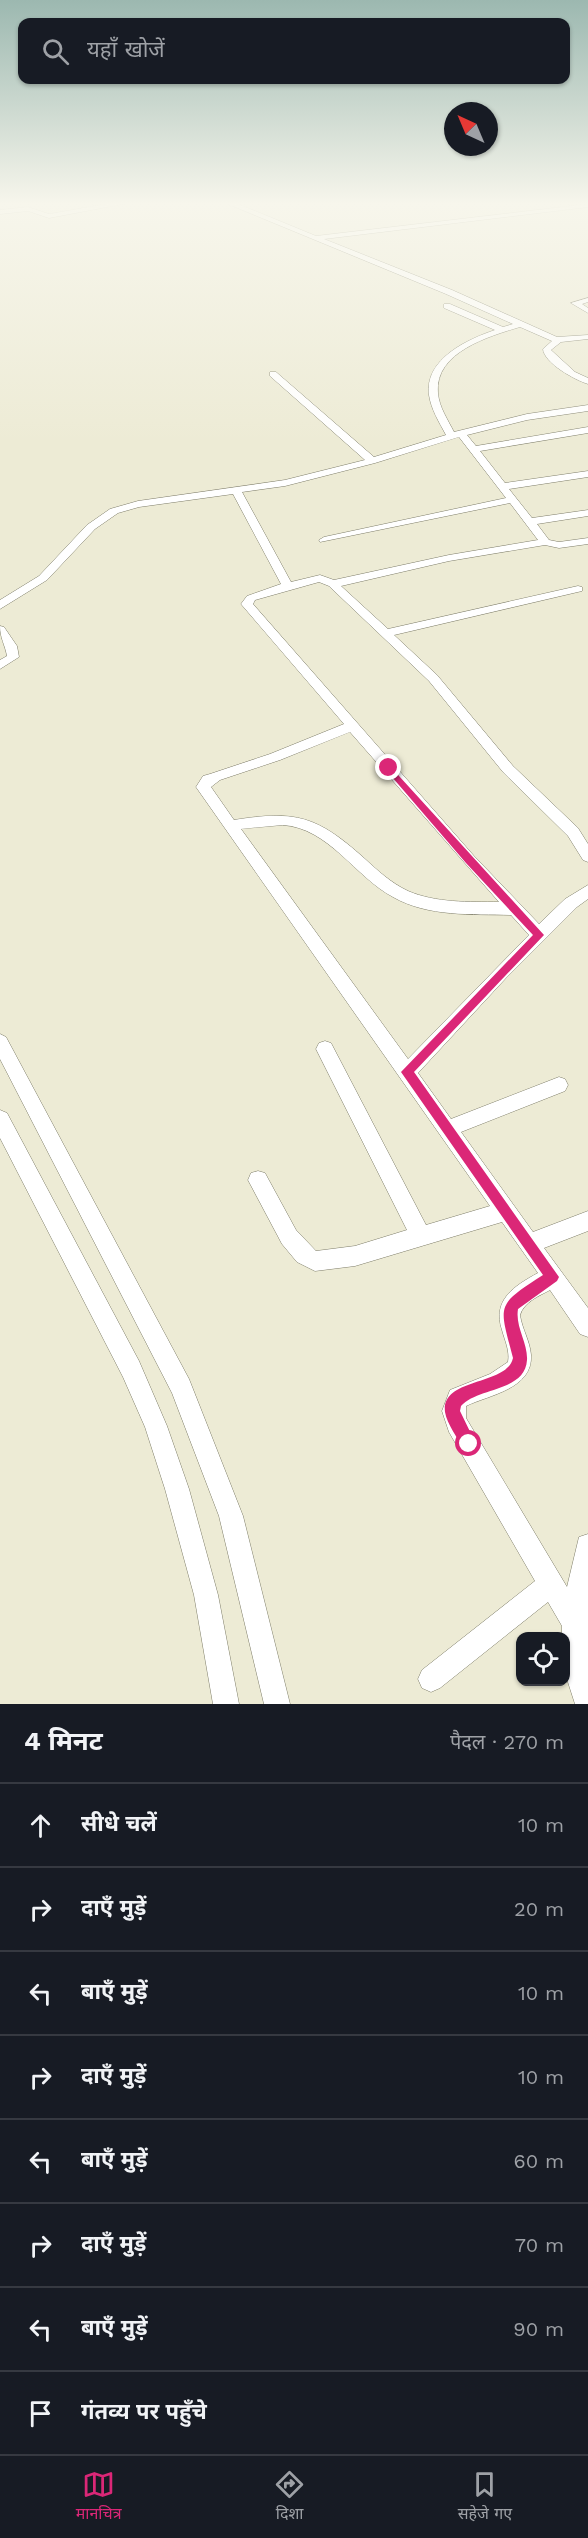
<!DOCTYPE html>
<html lang="hi">
<head>
<meta charset="utf-8">
<style>
	:root { --surface:#171b24; --page:#20242c; --text:#f1f3f6; --muted:#9ea1a6; --line:#363941; --accent:#db2777 }
	body { margin:0; font-family:"Work Sans","Noto Sans Devanagari",sans-serif; background:var(--page); color:var(--text) }
	.controls { position:absolute; right:18px; bottom:18px; display:grid; overflow:hidden; border-radius:12px; box-shadow:0 2px 4px #0004 }
	.controls button { width:54px; height:54px; display:grid; place-items:center; padding:0; border:0; border-bottom:2px solid var(--line); background:var(--surface); color:var(--text); font:30px sans-serif }
	.compass { position:absolute; left:444px; top:102px; width:54px; height:54px; border-radius:50%; background:var(--surface); box-shadow:0 2px 4px #0004; rotate:316deg }
	.stop { position:absolute; width:18px; height:18px; margin:-14px; border:4px solid #db2777; border-radius:50%; background:#fff }
	.stop.end { background:#db2777; border-color:#fff; box-shadow:0 2px 6px #0008 }
	.list { margin:0; padding:0; list-style:none }
	h2 { display:flex; justify-content:space-between; align-items:center; height:78px; margin:0; padding:0 24px; font-size:26px }
	h2 small { font-size:20px; font-weight:400; color:var(--muted) }
	.list li { display:grid; grid-template-columns:39px 1fr auto; gap:18px; align-items:center; box-sizing:border-box; height:84px; padding:0 24px; border-top:2px solid var(--line) }
	.list b { display:block; font-size:22px; white-space:nowrap }
	.list em { font-size:20px; font-style:normal; color:var(--muted) }
	.icon { flex:none; width:33px; height:33px; fill:none; stroke:currentColor; stroke-width:2; stroke-linecap:round; stroke-linejoin:round }
	.map { position:relative; flex:none; width:588px; height:1704px; overflow:hidden }
	.search { position:absolute; background:var(--surface); box-shadow:0 2px 4px #0004; left:18px; right:18px; top:18px; height:66px; display:flex; align-items:center; gap:15px; box-sizing:border-box; padding:0 21px; border-radius:12px; color:var(--muted); font-size:22px }
	.sheet { height:750px; background:var(--surface) }
	nav { display:flex; justify-content:space-around; align-items:center; box-sizing:border-box; height:84px; border-top:2px solid var(--line); background:var(--surface); font-size:16px; color:var(--muted) }
	nav a { display:grid; justify-items:center; gap:3px }
	nav .on { color:var(--accent) }
	.map>svg:first-child { display:block }
	.lines { fill:none; stroke-linecap:round; stroke-linejoin:round }
	.minor-casing { stroke:#7e7d69; stroke-width:1 }
	.minor { fill:#fff; fill-rule:evenodd }
	.route { fill:#db2777 }
</style>
</head>
<body>
<div class="map">
<svg width="588" height="1704" viewBox="0 0 588 1704">
	<rect width="100%" height="100%" fill="#edebd5"/>
	<g class="lines">
		<g class="minor-casing">
			<g id="minor">
				<polygon points="106,204 123,204 49,218 28,211 0,214 0,210 28,207 49,214"/>
				<path d="M228 204H238L316 236 588 204V207L324 239 452 290 557 337 588 335V339L561 342 551 350 575 372 588 378V384C575 380 544 363 543 349L552 341 520 327C490 336 434 352 438 393 439 407 448 420 454 432L527 414 588 405V411L527 420 467 435 476 446 588 427V433L480 451 505 483 588 471V477L509 489 532 518 588 510V516L537 524 549 540 559 542 588 538V544L559 548 545 545 449 561 341 586 388 629 578 586 582 587V591L394 635 437 675 513 766 578 828 588 844V862L583 860 568 836 503 772 429 681 329 586 319 582 255 600 253 604 474 856 539 924 565 899 588 885V899L577 907 506 978 418 1073 451 1119 559 1077 565 1079 568 1085 565 1091 461 1132 533 1232 588 1211V1231L544 1248 588 1308V1337L580 1334 550 1290C539 1296 524 1302 520 1315 522 1329 530 1341 531 1355 533 1389 489 1395 466 1406V1418L567 1587 579 1537 588 1534V1704H575L566 1676V1636H562V1626L548 1602 440 1688 431 1692 422 1688 418 1679 422 1670 535 1581 449 1432 442 1411 450 1390 490 1374 508 1362C510 1351 505 1341 502 1330 492 1300 514 1286 538 1273L502 1222 355 1266 315 1271 297 1262 282 1244 248 1180 251 1173 258 1171 265 1173 296 1230 316 1251 355 1246 407 1230 316 1049 319 1043 325 1041 331 1043 426 1225 490 1206 196 787 203 776 210 774 270 754 344 724 241 604 247 596 281 584 233 494 139 507 118 513 95 529 47 580 0 609V600L39 576 87 525 110 509 138 501 285 480 365 460 270 376V372H276L374 457 446 435C439 422 431 409 429 395 424 359 468 339 495 330L444 308V304H450L503 327 513 324 446 294ZM459 437 506 498 324 537 319 540 320 542 510 503 538 540 449 555 334 580 320 575 291 582 242 492 285 486 375 463ZM350 732 499 902C469 902 436 903 408 891 391 883 377 870 364 858 317 816 296 810 234 820L211 787 220 780 280 760ZM283 825C329 828 355 877 393 897 428 917 472 914 511 915L529 935 408 1059 241 829Z"/>
				<polygon points="588,298 588,302 582,304 588,308 588,313 571,303"/>
				<path d="M0 626 4 627 17 646 19 657 0 669V660L7 656C5 645 0 638 0 626Z"/>
				<polygon points="0,1034 6,1037 189,1379 243,1516 290,1704 264,1704 219,1516 172,1393 0,1059"/>
				<polygon points="0,1110 7,1113 139,1361 167,1426 189,1489 218,1595 239,1704 213,1704 194,1595 165,1489 145,1427 123,1377 0,1138"/>
			</g>
		</g>
		<use href="#minor" class="minor"/>
	</g>
	<linearGradient id="sky" x2="0" y2="1"><stop stop-color="#9cb8b0"/><stop offset="0.46" stop-color="#f7f6ec"/><stop offset="1" stop-color="#f7f6ec" stop-opacity="0"/></linearGradient>
	<rect width="588" height="443" fill="url(#sky)"/>
	<path class="route" d="M389 765 544 935 414 1072 559 1277 557 1281 518 1309C515 1327 528 1343 527 1360 525 1392 478 1387 461 1406L460 1411 476 1444 474 1449 469 1452 464 1449C458 1439 447 1424 445 1412 441 1377 507 1386 513 1358 499 1304 495 1306 543 1275L401 1072 533 935 466 863 386 770 384 768Z"/>
</svg>
<div class="controls">
<button><svg class="icon" aria-label="locate" viewBox="0 0 24 24"><circle cx="12" cy="12" r="6"/><path d="M12 2v4M12 18v4M2 12h4M18 12h4"/></svg></button>
</div>
<svg class="compass" viewBox="-18 -18 36 36"><path d="M0-13l5 13h-10z" fill="#e53935"/><path d="M0 13l5-13h-10z" fill="#9ea1a6"/></svg>
<div class="stop" style="left:469px;top:1444px"></div>
<div class="stop end" style="left:389px;top:768px"></div>
<div class="search"><svg class="icon" aria-label="search" viewBox="0 0 24 24"><circle cx="10" cy="10" r="6"/><path d="M15 15l6 6"/></svg>यहाँ खोजें</div>
</div>
<section class="sheet">
<h2>4 मिनट<small>पैदल · 270 m</small></h2>
<ul class="list">
<li><svg class="icon" aria-label="ahead" viewBox="0 0 24 24"><path d="M12 20V5M6 11l6-6 6 6"/></svg><div><b>सीधे चलें</b></div><em>10 m</em></li>
<li><svg class="icon" aria-label="right" viewBox="0 0 24 24"><path d="M7 20v-9h11M14 6l5 5-5 5"/></svg><div><b>दाएँ मुड़ें</b></div><em>20 m</em></li>
<li><svg class="icon" aria-label="left" viewBox="0 0 24 24"><path d="M17 20v-9H6M10 6l-5 5 5 5"/></svg><div><b>बाएँ मुड़ें</b></div><em>10 m</em></li>
<li><svg class="icon" aria-label="right" viewBox="0 0 24 24"><path d="M7 20v-9h11M14 6l5 5-5 5"/></svg><div><b>दाएँ मुड़ें</b></div><em>10 m</em></li>
<li><svg class="icon" aria-label="left" viewBox="0 0 24 24"><path d="M17 20v-9H6M10 6l-5 5 5 5"/></svg><div><b>बाएँ मुड़ें</b></div><em>60 m</em></li>
<li><svg class="icon" aria-label="right" viewBox="0 0 24 24"><path d="M7 20v-9h11M14 6l5 5-5 5"/></svg><div><b>दाएँ मुड़ें</b></div><em>70 m</em></li>
<li><svg class="icon" aria-label="left" viewBox="0 0 24 24"><path d="M17 20v-9H6M10 6l-5 5 5 5"/></svg><div><b>बाएँ मुड़ें</b></div><em>90 m</em></li>
<li><svg class="icon" aria-label="arrive" viewBox="0 0 24 24"><path d="M6 21V4h12l-3 4 3 4H6"/></svg><div><b>गंतव्य पर पहुँचे</b></div></li>
</ul>
</section>
<nav>
<a class="on"><svg class="icon" aria-label="map" viewBox="0 0 24 24"><path d="M3 6l6-2 6 2 6-2v14l-6 2-6-2-6 2zM9 4v14M15 6v14"/></svg>मानचित्र</a>
<a><svg class="icon" aria-label="directions" viewBox="0 0 24 24"><path d="M12 3l9 9-9 9-9-9zM9 14v-3h6M13 9l2 2-2 2"/></svg>दिशा</a>
<a><svg class="icon" aria-label="saved" viewBox="0 0 24 24"><path d="M7 4h10v16l-5-4-5 4z"/></svg>सहेजे गए</a>
</nav>
</body>
</html>
